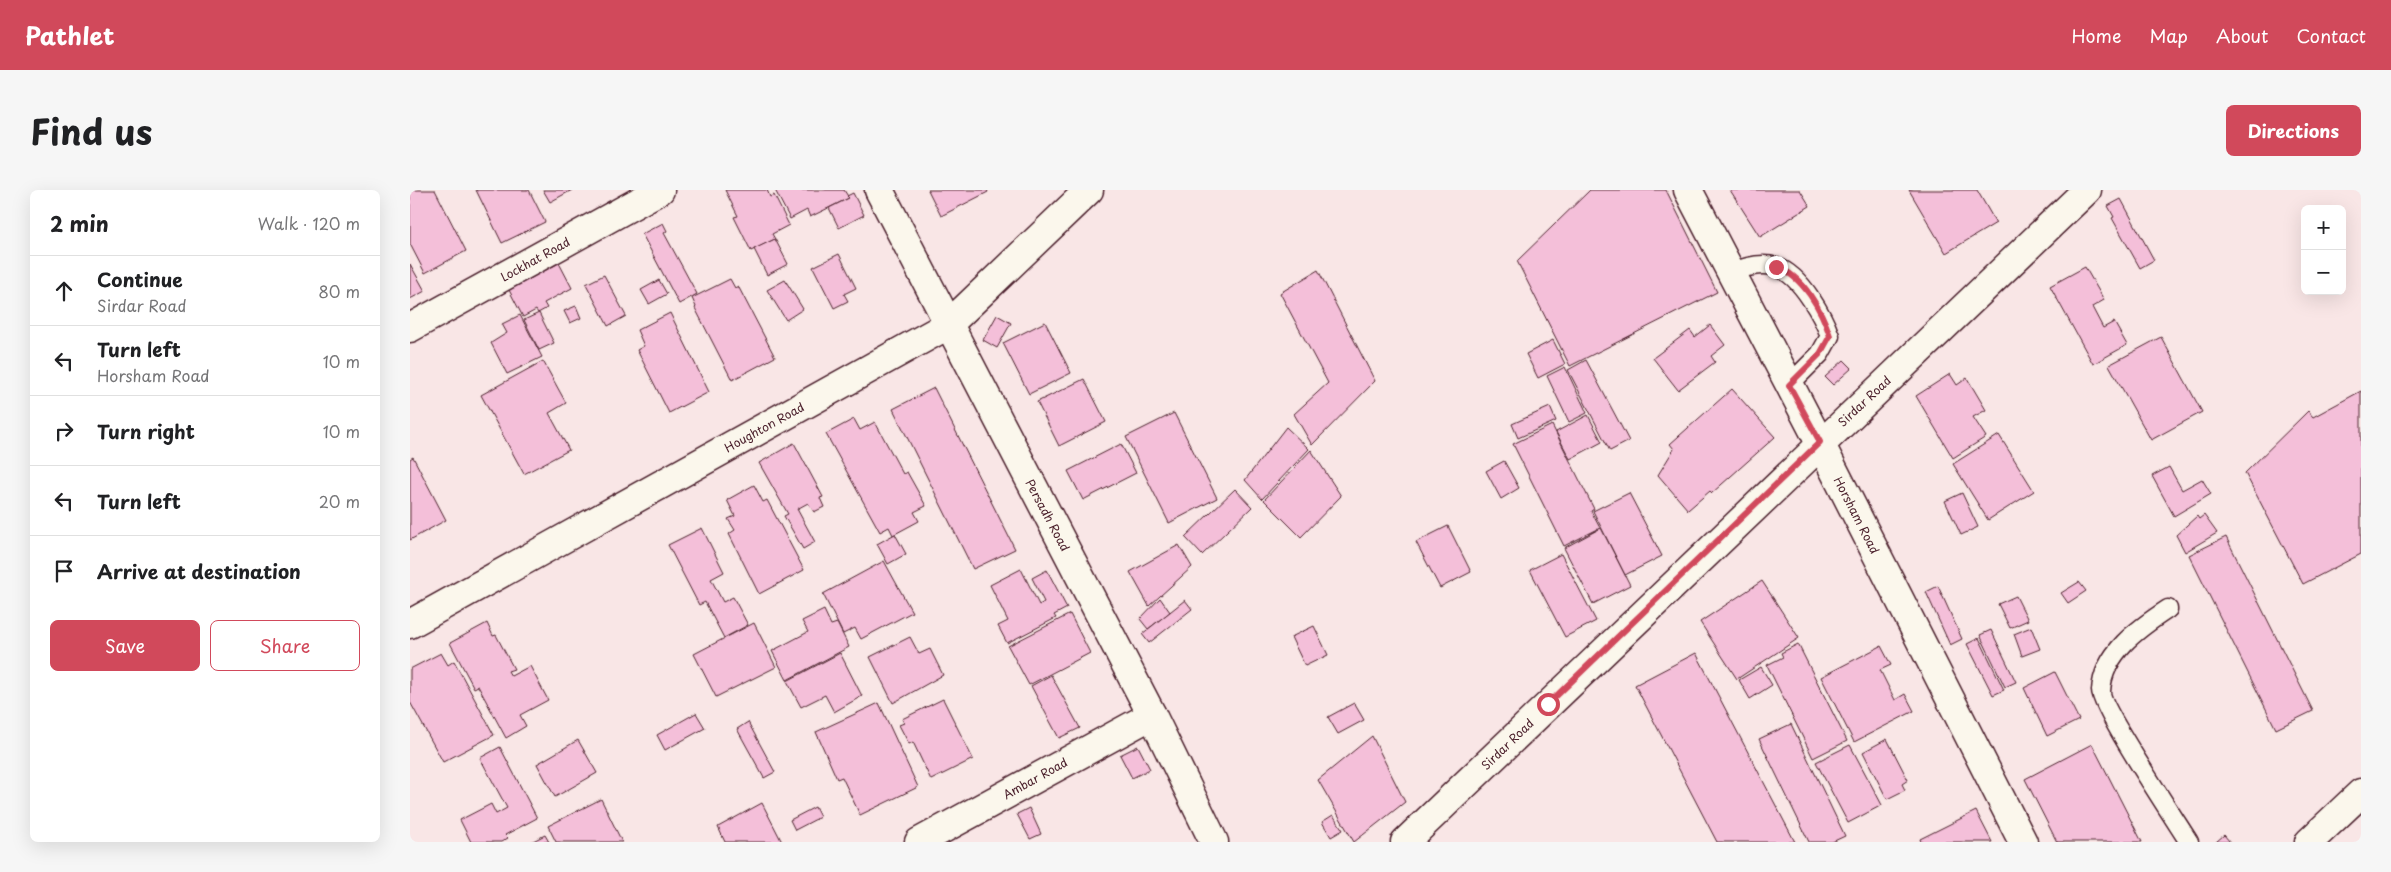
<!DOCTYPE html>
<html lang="en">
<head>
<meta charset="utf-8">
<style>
	:root { --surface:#fff; --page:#f6f6f6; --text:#202124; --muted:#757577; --line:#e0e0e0; --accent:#d1495b }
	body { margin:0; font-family:"Playpen Sans",sans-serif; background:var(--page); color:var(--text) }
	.controls { position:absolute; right:15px; top:15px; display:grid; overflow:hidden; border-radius:8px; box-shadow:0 5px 20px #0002 }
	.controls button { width:45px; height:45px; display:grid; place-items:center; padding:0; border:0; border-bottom:1px solid var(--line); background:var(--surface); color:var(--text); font:25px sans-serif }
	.stop { position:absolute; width:15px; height:15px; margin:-11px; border:4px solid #d1495b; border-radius:50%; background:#fff }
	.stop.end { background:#d1495b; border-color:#fff; box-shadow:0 1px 5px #0008 }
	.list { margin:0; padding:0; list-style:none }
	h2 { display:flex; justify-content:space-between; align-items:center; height:65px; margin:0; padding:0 20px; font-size:21px }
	h2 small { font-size:16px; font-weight:400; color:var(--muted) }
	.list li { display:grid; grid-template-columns:32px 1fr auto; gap:15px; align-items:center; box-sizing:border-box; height:70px; padding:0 20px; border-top:1px solid var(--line) }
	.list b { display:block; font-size:19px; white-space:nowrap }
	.list p { margin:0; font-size:16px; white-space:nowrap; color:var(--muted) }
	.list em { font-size:16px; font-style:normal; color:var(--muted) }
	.actions { display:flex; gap:10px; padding:15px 20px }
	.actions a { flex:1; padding:11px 0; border:1px solid var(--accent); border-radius:8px; text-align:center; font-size:18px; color:var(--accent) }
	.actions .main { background:var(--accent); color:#fff }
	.icon { flex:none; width:28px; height:28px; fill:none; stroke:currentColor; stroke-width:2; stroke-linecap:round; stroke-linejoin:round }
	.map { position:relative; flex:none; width:1951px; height:652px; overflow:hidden; border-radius:8px }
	header { display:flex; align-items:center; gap:30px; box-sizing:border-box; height:70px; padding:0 25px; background:var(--accent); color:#fff }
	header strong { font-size:24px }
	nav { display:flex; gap:28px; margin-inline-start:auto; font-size:18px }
	.intro { display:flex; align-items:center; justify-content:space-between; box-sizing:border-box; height:120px; padding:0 30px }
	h1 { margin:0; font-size:35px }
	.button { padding:12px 22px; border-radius:8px; background:var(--accent); color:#fff; font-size:18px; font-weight:700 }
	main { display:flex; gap:30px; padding:0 30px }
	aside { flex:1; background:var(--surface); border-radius:8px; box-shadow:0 5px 20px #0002 }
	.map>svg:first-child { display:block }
	.building { fill:#f4bfd9; stroke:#4a1f2b }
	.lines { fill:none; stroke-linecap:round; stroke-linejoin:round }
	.service-casing { stroke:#4a1f2b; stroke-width:21 }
	.minor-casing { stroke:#4a1f2b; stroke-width:31 }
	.tertiary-casing { stroke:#4a1f2b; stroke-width:31 }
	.service { stroke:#fbf7ec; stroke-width:18 }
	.minor { stroke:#fbf7ec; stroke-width:28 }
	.tertiary { stroke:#fbf7ec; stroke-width:28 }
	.route { stroke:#d1495b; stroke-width:6 }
	.labels { text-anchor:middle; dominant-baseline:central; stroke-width:4; stroke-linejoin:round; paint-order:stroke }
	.street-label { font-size:12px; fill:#4a1f2b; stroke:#fbf7ec }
</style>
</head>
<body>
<header>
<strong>Pathlet</strong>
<nav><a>Home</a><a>Map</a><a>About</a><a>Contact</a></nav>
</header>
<div class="intro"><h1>Find us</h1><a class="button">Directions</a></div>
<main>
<aside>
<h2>2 min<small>Walk · 120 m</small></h2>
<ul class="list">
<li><svg class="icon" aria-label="ahead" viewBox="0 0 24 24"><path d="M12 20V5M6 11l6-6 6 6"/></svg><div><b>Continue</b><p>Sirdar Road</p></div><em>80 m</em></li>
<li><svg class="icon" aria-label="left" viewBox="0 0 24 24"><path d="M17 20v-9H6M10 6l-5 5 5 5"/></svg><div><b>Turn left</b><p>Horsham Road</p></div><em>10 m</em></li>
<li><svg class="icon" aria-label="right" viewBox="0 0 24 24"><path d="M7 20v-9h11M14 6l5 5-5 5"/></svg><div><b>Turn right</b></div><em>10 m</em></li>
<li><svg class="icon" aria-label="left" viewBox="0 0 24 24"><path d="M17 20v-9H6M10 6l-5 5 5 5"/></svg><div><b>Turn left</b></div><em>20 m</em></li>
<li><svg class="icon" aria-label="arrive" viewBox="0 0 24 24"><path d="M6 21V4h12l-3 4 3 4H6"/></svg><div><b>Arrive at destination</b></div></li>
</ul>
<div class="actions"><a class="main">Save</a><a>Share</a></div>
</aside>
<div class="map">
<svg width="1951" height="652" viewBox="0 0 1951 652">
	<rect width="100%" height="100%" fill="#f9e6e6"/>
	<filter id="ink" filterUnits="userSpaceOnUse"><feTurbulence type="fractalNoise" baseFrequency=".02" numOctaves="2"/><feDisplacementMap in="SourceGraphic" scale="10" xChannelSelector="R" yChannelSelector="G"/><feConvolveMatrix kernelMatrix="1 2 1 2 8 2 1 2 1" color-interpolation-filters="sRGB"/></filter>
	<g filter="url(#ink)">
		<g class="building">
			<polygon points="3,0 25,0 56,61 15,83 0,54 0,1"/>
			<polygon points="66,0 119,0 135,32 92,53"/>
			<polygon points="133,0 162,0 140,12"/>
			<polygon points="315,0 357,0 360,7 364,5 379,35 362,44 365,49 341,61 324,27 328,26"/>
			<polygon points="365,0 434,0 439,8 400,27 397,20 380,29"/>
			<polygon points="518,0 577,0 578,2 531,26"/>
			<polygon points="1180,0 1256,0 1307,102 1160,176 1107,71"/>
			<polygon points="1320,0 1390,0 1400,16 1350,47"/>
			<polygon points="1499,0 1567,0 1586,33 1536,63"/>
			<polygon points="443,3 454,25 429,38 419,18 439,8 437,6"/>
			<polygon points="1711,9 1744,70 1730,78 1702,28 1704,27 1698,16"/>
			<polygon points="253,33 257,41 254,43 287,104 269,114 232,44"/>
			<polygon points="365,49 378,74 357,85 344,59"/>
			<polygon points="429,64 446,98 434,104 438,111 424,118 403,77"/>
			<polygon points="149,73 162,98 134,113 137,118 128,123 126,120 113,127 99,100"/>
			<polygon points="0,74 15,101 0,109"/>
			<polygon points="1675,77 1694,110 1682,117 1693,138 1704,132 1717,155 1683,174 1640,96"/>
			<polygon points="908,80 965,191 902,255 884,224 918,193 870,103"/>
			<polygon points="194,85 216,126 198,136 176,94"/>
			<polygon points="320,89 325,98 328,96 365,167 322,190 285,118 286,117 282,108"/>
			<polygon points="249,90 257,104 239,114 231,100"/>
			<polygon points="375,90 393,119 376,130 357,100"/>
			<polygon points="166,116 171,128 160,133 154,121"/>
			<polygon points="129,123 144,153 129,160 114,130"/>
			<polygon points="260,123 299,202 259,223 227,160 234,156 227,140"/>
			<polygon points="110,125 132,167 97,184 81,153 97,143 92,134"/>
			<polygon points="587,125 601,133 587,158 573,150"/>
			<polygon points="635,132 661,183 619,204 593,153"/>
			<polygon points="1300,135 1315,155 1301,166 1305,172 1268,200 1243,168 1280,140 1285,147"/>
			<polygon points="1751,147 1792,222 1741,250 1699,175"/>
			<polygon points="1143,150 1155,174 1128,188 1116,164"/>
			<polygon points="1176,170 1219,251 1200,261 1158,180"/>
			<polygon points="1434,170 1442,178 1423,195 1415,187"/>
			<polygon points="133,171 156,213 139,223 159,260 114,284 71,205"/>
			<polygon points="1155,177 1177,223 1159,232 1137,186"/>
			<polygon points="1540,184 1547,195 1557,188 1576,220 1563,227 1576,247 1543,268 1506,206"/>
			<polygon points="674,189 696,232 649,256 627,212"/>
			<polygon points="524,198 605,359 563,379 483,219"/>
			<polygon points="1322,199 1365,247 1302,303 1300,301 1278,320 1248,285 1264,259 1260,254"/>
			<polygon points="1951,201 1951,364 1893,394 1835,283 1898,221 1903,227"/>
			<polygon points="1140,217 1146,231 1108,248 1102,234"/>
			<polygon points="764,223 807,308 759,333 716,247"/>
			<polygon points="1178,225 1192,252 1160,269 1146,242"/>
			<polygon points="444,229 450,240 465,232 493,284 497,282 516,316 504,322 509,331 483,345 479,337 470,342 416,244"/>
			<polygon points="1142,235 1184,319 1181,321 1190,338 1154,356 1103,254"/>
			<polygon points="876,237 899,259 852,309 835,290"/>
			<polygon points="1589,245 1624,301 1578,330 1543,274"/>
			<polygon points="384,253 413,307 410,308 414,317 404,322 398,313 387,319 405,352 393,359 374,326 378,324 349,273"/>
			<polygon points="711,254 726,283 673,310 658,281"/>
			<polygon points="901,260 931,306 891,347 854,310"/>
			<polygon points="3,267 36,330 0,350 0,269"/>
			<polygon points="1094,271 1109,298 1091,309 1076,281"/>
			<polygon points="1759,277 1772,300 1792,289 1801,304 1764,326 1742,286"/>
			<polygon points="344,295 353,312 357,310 394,380 349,404 319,344 325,340 318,329 325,326 317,310"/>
			<polygon points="825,299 842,317 792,365 775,347"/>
			<polygon points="1219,303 1252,366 1215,385 1183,321"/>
			<polygon points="1552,303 1568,337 1551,345 1535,311"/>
			<polygon points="1794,325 1807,343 1775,362 1766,345 1787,326 1789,329"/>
			<polygon points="1038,336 1061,382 1030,398 1006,352"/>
			<polygon points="292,338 314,382 301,389 313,412 323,407 338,435 314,448 295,412 289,415 258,355"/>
			<polygon points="1191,338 1220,395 1183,414 1154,358"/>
			<polygon points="485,344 496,364 478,374 467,354"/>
			<polygon points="1816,347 1903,521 1866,539 1779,365"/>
			<polygon points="769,355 782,377 739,416 720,382"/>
			<polygon points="1151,364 1186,431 1155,447 1120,380"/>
			<polygon points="474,371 502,422 451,449 445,438 433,444 413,404"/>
			<polygon points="611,379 629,415 634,412 622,388 637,380 657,418 644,425 646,428 597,453 588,436 598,431 580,395"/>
			<polygon points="1352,391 1389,448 1327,489 1290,432"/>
			<polygon points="1669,392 1676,401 1658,413 1651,403"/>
			<polygon points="1528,396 1552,449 1540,455 1516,402"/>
			<polygon points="1606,406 1618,430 1600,438 1588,414"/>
			<polygon points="750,408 760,422 738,439 730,429"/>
			<polygon points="775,410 782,419 739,453 732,444"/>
			<polygon points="414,420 421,435 427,433 439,457 377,490 362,461 398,442 392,431"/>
			<polygon points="660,424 680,463 619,495 598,456"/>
			<polygon points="77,433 83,446 86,445 104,479 98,481 101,486 120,476 138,510 110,525 116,536 96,548 68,496 64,498 40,453"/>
			<polygon points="344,433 366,477 306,507 284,464"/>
			<polygon points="904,436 918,465 895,476 881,447"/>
			<polygon points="1621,437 1630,459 1612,466 1604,444"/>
			<polygon points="1581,440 1606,492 1595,497 1570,445"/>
			<polygon points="500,447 509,464 520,459 533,485 483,513 460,467"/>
			<polygon points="1569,448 1594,500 1583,505 1557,454"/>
			<polygon points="1388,454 1437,551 1403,568 1357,475 1373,467 1371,463"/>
			<polygon points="1471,456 1481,475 1470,480 1485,510 1495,504 1504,521 1444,552 1411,487"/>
			<polygon points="31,463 38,475 44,471 84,545 33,572 0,512 0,479"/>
			<polygon points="430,463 452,506 424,522 415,505 391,517 377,491"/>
			<polygon points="1286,463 1385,652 1307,652 1225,495"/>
			<polygon points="1351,477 1362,495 1340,509 1329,490"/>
			<polygon points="1645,482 1669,530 1637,546 1614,498"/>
			<polygon points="641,485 670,538 649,548 621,496"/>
			<polygon points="533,509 563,569 521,590 503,552 499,554 489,535 494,533 492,529"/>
			<polygon points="469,513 508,597 450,625 432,587 427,589 406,542"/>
			<polygon points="944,513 954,530 928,544 918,527"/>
			<polygon points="286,523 295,538 255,560 247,545"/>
			<polygon points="338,532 365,582 354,588 327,539"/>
			<polygon points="1381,534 1435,646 1422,652 1399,652 1349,549"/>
			<polygon points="962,546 995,612 944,652 908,590"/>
			<polygon points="1477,549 1498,590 1492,594 1495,600 1477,609 1453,562"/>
			<polygon points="168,550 187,583 145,607 127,574"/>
			<polygon points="1682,554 1732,652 1647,652 1615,589"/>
			<polygon points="1440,555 1472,615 1438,633 1406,572"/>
			<polygon points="728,556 740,579 722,588 710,565"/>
			<polygon points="90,557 127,628 95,645 98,648 91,652 61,652 50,630 81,614 86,624 97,618 70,568"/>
			<polygon points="191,609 212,652 146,652 138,636"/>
			<polygon points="352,613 372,652 315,652 308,637"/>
			<polygon points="405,617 410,627 385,640 380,630"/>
			<polygon points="619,618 631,644 620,649 607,624"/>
			<polygon points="1566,621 1582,652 1511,652 1510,649"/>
			<polygon points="923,625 933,640 921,647 912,632"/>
			<polygon points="135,645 139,652 121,652"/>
			<polygon points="1814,645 1820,652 1806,652"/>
		</g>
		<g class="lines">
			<g class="service-casing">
				<g id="service">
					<path d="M1320 83C1358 67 1378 74 1401 109 1409 121 1415 132 1420 146L1410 164 1379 195"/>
					<path d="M1758 419C1729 438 1693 463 1691 501 1690 517 1766 631 1779 652"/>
				</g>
			</g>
			<g class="minor-casing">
				<g id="minor">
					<polyline points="469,0 742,525 804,652"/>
					<polyline points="1278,0 1410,253 1613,652"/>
					<polyline points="0,138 250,0"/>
					<polyline points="0,434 538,135 679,0"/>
					<polyline points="509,652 742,525"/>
					<polyline points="995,652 1677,0"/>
				</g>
			</g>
			<g class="tertiary-casing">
				<polyline id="tertiary" points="1899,652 1951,603"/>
			</g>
			<use href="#service" class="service"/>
			<use href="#minor" class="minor"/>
			<use href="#tertiary" class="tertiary"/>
		</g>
	</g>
	<g class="lines" filter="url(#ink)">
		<path class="route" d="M1138 514 1410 252 1379 195 1410 164 1420 146C1412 121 1393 85 1366 77"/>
	</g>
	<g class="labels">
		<g class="street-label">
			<text transform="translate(125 69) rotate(-29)">Lockhat Road</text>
			<text transform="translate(1454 211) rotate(-43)">Sirdar Road</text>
			<text transform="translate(354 237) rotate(-29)">Houghton Road</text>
			<text transform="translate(638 325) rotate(62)">Persadh Road</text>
			<text transform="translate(1447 325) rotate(63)">Horsham Road</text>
			<text transform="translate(1097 554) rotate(-44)">Sirdar Road</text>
			<text transform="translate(625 588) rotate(-29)">Ambar Road</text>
		</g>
	</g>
</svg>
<div class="controls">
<button>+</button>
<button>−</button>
</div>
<div class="stop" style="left:1138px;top:514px"></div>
<div class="stop end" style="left:1366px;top:77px"></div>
</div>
</main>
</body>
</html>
